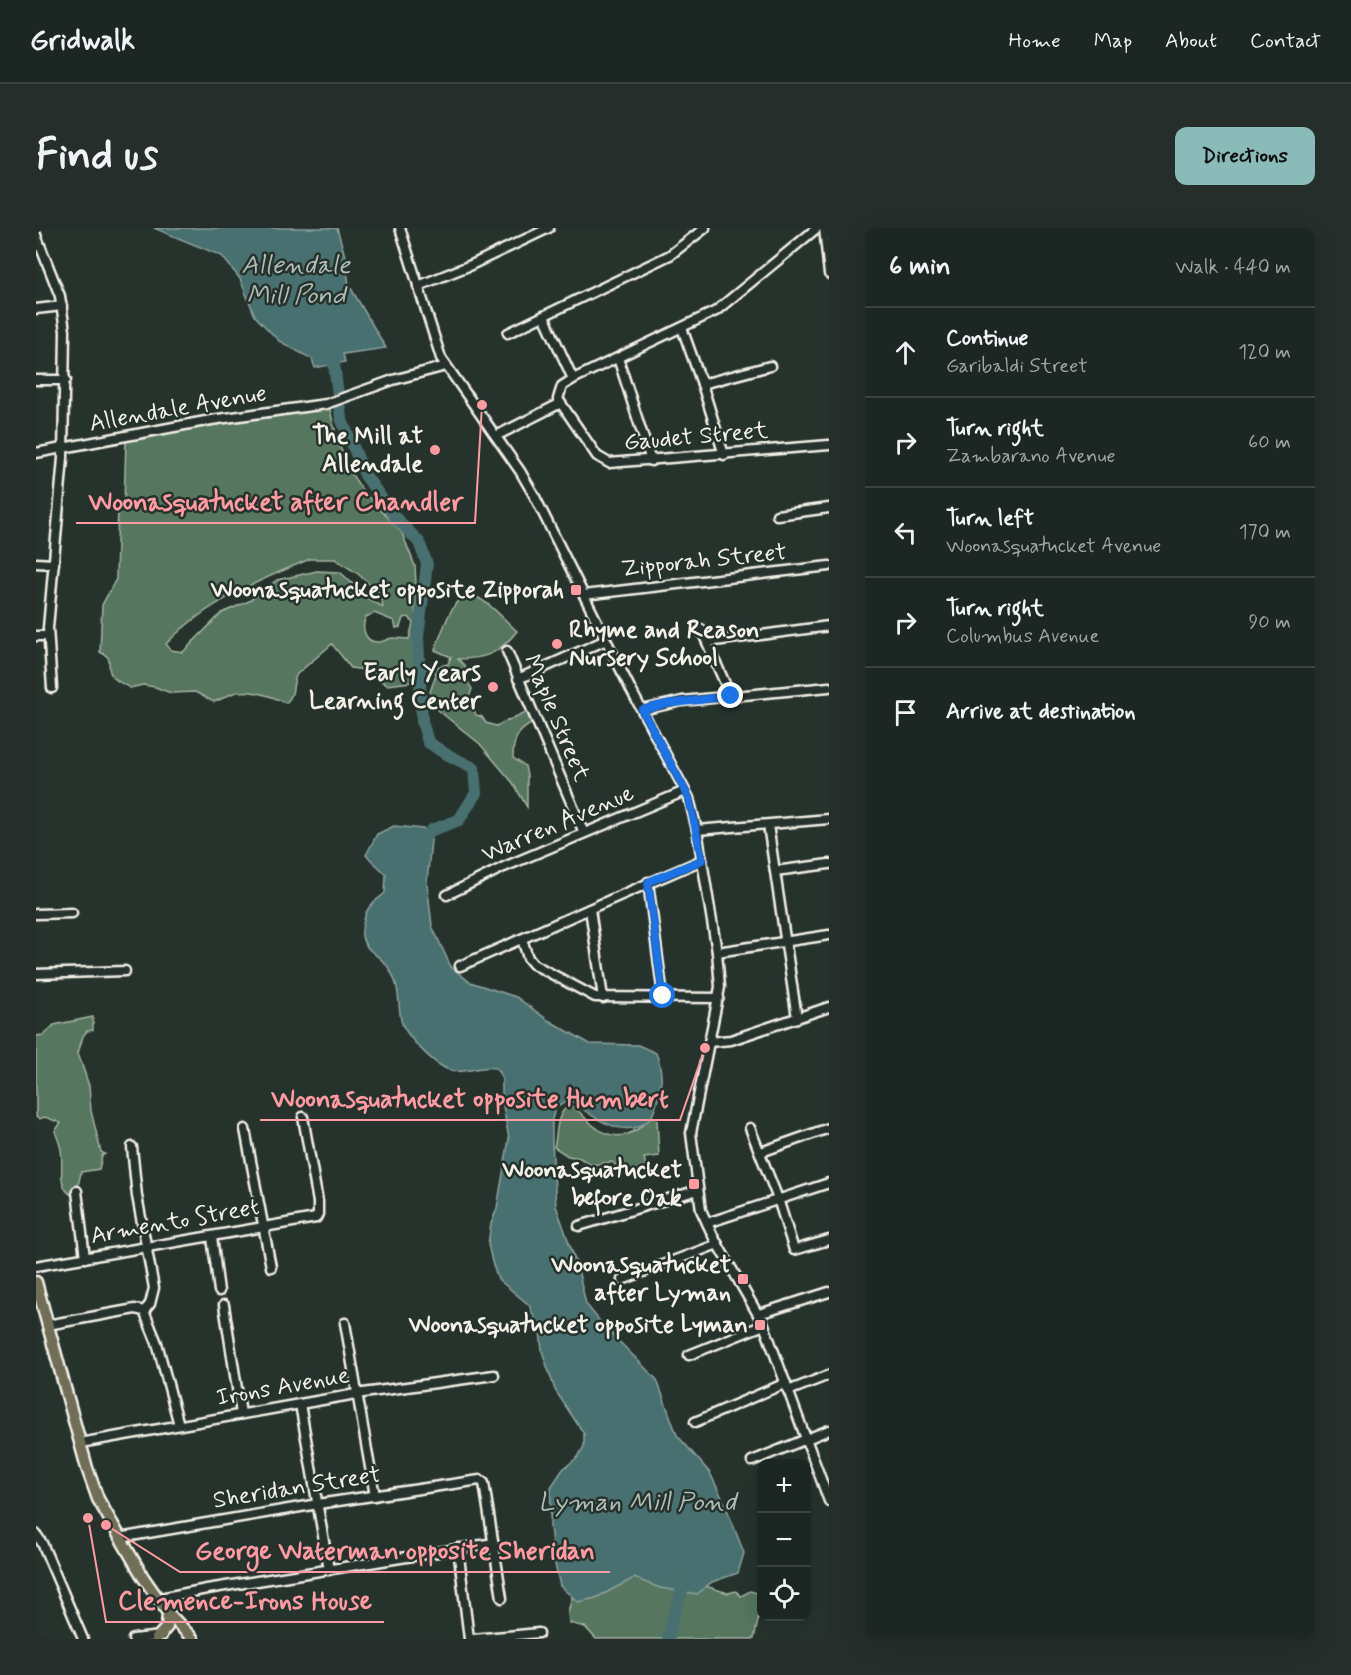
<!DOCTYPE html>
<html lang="en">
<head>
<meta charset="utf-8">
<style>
	:root { --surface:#1c2622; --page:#252e2a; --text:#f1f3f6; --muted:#a0a5a5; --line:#3a4340; --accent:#8bbbb9 }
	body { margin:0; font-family:Mynerve,sans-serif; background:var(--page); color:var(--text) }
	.controls { position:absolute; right:18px; bottom:18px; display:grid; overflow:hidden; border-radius:12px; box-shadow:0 6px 24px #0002 }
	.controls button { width:54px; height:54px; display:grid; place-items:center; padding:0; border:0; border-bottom:2px solid var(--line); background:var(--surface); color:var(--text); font:30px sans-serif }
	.stop { position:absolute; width:18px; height:18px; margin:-14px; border:4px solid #1a73e8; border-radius:50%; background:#fff }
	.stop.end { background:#1a73e8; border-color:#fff; box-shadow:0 2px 6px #0008 }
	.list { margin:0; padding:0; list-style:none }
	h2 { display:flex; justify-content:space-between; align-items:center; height:78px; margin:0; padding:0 24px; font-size:26px }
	h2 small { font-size:20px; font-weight:400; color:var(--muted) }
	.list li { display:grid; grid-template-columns:39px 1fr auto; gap:18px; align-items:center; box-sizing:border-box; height:90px; padding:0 24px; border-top:2px solid var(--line) }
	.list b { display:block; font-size:22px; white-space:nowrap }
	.list p { margin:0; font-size:20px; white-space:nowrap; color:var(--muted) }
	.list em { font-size:20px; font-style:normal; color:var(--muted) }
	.icon { flex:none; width:33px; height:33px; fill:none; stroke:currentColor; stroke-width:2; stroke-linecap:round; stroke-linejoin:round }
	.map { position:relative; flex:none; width:793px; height:1411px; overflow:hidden; border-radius:12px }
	header { display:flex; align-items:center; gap:36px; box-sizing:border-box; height:84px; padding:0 30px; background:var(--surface); border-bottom:2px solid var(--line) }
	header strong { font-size:28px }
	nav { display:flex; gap:33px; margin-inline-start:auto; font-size:21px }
	.intro { display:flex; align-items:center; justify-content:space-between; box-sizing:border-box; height:144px; padding:0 36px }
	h1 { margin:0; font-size:42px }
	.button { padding:15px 27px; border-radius:12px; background:var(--accent); color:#111; font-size:21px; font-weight:700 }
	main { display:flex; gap:36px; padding:0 36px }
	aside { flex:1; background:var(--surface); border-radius:12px; box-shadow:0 6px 24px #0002 }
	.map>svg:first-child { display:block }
	.green { fill:#56765e; stroke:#a5b4a3; stroke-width:1.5; fill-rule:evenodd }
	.water { fill:#4a6f6f; stroke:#8ea39f; stroke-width:1.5 }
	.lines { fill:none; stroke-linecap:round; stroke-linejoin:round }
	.river { stroke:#4a6f6f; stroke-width:12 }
	.minor-casing { stroke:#f4f1e8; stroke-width:13 }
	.major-casing { stroke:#f4f1e8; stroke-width:15 }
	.minor { stroke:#26332d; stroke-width:8 }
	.major { stroke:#716e59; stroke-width:10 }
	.route { stroke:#1a73e8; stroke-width:8 }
	.poi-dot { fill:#ff9aa2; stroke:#26332d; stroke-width:2 }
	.labels { text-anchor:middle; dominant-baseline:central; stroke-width:5; stroke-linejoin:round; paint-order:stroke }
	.street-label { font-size:24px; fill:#f4f1e8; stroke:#26332d }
	.poi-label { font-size:24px; font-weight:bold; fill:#f4f1e8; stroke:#26332d; text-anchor:end }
	.water-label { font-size:26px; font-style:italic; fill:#b0bdb8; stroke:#26332d }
	.leader { fill:none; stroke:#ff9aa2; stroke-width:2 }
	.callout-dot { fill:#ff9aa2; stroke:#26332d; stroke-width:2 }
	.callout-label { font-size:26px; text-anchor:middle; font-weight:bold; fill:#ff9aa2; stroke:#26332d; stroke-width:5; stroke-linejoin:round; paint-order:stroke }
</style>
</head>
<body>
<header>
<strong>Gridwalk</strong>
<nav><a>Home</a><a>Map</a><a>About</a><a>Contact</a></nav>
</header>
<div class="intro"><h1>Find us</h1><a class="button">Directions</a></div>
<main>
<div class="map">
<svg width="793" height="1411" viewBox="0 0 793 1411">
	<rect width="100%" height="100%" fill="#26332d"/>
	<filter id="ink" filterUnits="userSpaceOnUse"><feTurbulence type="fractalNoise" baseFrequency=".0167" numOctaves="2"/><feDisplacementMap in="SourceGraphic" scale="12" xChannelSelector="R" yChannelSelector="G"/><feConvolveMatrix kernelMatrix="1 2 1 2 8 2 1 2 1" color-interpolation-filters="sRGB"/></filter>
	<g filter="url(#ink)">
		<g class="green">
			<path d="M293 178 302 215 318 250 327 263 366 305 379 338 381 373 379 381 380 390 377 416 386 436 392 439 375 454 351 457 328 442 315 440 296 416 261 446C255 457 260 465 250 475 236 468 210 459 195 466 189 469 184 472 178 474L159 464 135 465 119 459 107 457 94 460C87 456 77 452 74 444 71 433 78 431 64 424L66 377 80 351 82 279 88 276 90 212 172 198 279 183ZM274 331H299L321 345 344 366 347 379 334 372 304 344 281 343 241 352 213 373 186 385 147 424 135 422 130 416C168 376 223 352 274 331ZM338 385 358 393 360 400 364 399 367 390 373 389 377 395 373 411C368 411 363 410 357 410 352 410 348 414 343 414 328 415 325 399 330 389Z"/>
			<path d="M432 366C451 370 467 391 481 403 463 426 449 431 422 431L430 439C427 446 432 455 436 461L433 469 440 487 446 489 450 495 460 498 494 482 499 494C481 502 477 512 477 530L489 538 491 548V579L477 555 444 516 402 482 394 464 400 446 397 440 412 436 415 429 399 422C405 407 416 369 432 366Z"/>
			<path d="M57 789V802L51 803 47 808 42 825 53 858 55 883 65 924 69 926 66 928 63 941 45 944 42 958 37 968C20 959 28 938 25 922 24 916 21 909 19 903L25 895 9 889 3 891 0 889V808L8 807 18 797Z"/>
			<path d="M531 879H538C546 886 554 896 562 901 583 915 603 905 615 887L621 892 623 928 608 930 610 938 598 943 595 947 594 941 582 939 576 934 555 937 544 930 532 928 518 919C522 904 519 889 531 879Z"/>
			<path d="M609 1347 669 1358 692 1365 700 1363 705 1368 714 1363 725 1366C726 1382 721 1395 718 1411H560L549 1399 533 1395 532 1385 536 1368Z"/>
		</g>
		<g class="water">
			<polygon points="118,0 301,0 309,28 313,57 350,120 307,126 309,134 279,140 276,131 243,113 219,88 204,51 186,28"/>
			<path d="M358 598 396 602 391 654 396 698 415 739 434 754 480 769 512 792 554 816 602 817 620 825C626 840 627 855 622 871 620 877 618 887 613 892 590 913 557 890 538 874L528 875 519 881 516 891V914L520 978 541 1037 550 1076 566 1096 621 1152 641 1207 674 1245 689 1276 708 1325 702 1345 676 1354 661 1366 624 1360 598 1350 560 1370 542 1374 524 1358 518 1332 514 1299 515 1259 527 1241 542 1229 548 1218V1206L519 1162 506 1123 504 1103 493 1077 462 1051 456 1034 452 1016 455 996 461 980 473 911 466 872V850L460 840C442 836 425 850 407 839 394 832 368 806 365 792 361 770 365 759 352 739 344 727 329 724 326 708 325 702 329 686 332 681 335 675 344 670 349 665L350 646 330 627 341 606Z"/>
		</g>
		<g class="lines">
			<g class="river">
				<polyline points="290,123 298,136 305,190 329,247 358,288 383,314 391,336 382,409 386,493 392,514 408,525 438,540 440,565 423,592 396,602 386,612"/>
				<polyline points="632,1411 637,1389 646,1363 640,1350"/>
			</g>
			<g class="minor-casing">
				<g id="minor">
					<polyline points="364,0 405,130 484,243 499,269 595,462 653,570 661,602 681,724 684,759 655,905 665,982 678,1010 728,1097 793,1273"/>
					<polyline points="781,0 680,83 537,151 526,158 522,171 561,228 573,235 793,217"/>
					<polyline points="788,0 793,46"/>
					<polyline points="0,7 24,68 29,103 27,230 12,400 16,460"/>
					<polyline points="382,58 435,37 513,0"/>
					<polyline points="0,81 26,78"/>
					<polyline points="508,88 537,151"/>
					<polyline points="646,100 666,156 688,227"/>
					<polyline points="472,105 634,27 669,0"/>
					<polyline points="582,130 615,233"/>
					<polyline points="0,152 30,152"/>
					<polyline points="666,156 734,138"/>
					<polyline points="460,208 523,176"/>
					<polyline points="0,225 175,192 290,176 357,152 410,138"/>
					<polyline points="741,287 793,280"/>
					<polyline points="0,335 18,336"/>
					<polyline points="548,367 793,338"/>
					<polyline points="665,401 695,469"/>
					<polyline points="0,408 12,408"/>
					<polyline points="671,414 793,398"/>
					<polyline points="471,423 548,605"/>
					<polyline points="482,451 570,412"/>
					<polyline points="606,482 646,473 793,459"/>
					<polyline points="732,597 761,790"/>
					<polyline points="661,602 793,591"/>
					<polyline points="739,643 793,636"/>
					<polyline points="612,654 627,768"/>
					<polyline points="411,667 468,639 649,563"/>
					<polyline points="554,681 567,770"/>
					<polyline points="0,686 36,685"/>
					<polyline points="486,711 492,730 497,736 559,769 683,770"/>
					<polyline points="681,724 793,707"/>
					<path d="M424 738C505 702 585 667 666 632"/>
					<polyline points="0,746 89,743"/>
					<polyline points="673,814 695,812 793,779"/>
					<polyline points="714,900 742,971 758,1022 793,1012"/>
					<polyline points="209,901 235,1039"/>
					<polyline points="96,919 101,968 118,1060 114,1076 108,1083"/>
					<polyline points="725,924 793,900"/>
					<polyline points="41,963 49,1030"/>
					<polyline points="671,995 793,955"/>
					<polyline points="543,998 662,962"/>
					<polyline points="176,1009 183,1063"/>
					<polyline points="0,1038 280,990 282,986 282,974 267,889"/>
					<polyline points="586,1052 682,1016"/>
					<polyline points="188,1077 205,1186"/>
					<polyline points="108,1083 121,1115 143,1197"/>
					<polyline points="723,1086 793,1064"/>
					<polyline points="309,1095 339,1268"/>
					<polyline points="11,1097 99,1081 108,1083"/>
					<polyline points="653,1127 728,1097"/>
					<polyline points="752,1163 793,1147"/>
					<polyline points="264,1176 293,1342"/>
					<polyline points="659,1194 750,1155"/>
					<polyline points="44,1215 320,1166 458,1147"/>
					<polyline points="716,1233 793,1202"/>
					<polyline points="0,1306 6,1315 47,1411"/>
					<polyline points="83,1310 282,1276 444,1252 448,1255 466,1370"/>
					<polyline points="422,1320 433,1411"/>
					<polyline points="123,1372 129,1369 171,1361 458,1315"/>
					<polyline points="97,1411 126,1408"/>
					<polyline points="437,1411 503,1405"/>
				</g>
			</g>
			<g class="major-casing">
				<g id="major">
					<polyline points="0,1054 51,1240 62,1271 107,1349 132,1385 157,1411"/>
					<polyline points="121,1410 131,1399 132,1385"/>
				</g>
			</g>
			<use href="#minor" class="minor"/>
			<use href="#major" class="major"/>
		</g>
	</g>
	<g class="lines" filter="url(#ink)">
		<polyline class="route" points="627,768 612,654 666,632 653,570 606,482 630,476 695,468"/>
	</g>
	<g class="poi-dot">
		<circle cx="399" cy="222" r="6"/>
		<rect x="534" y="356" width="12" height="12" rx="3"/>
		<circle cx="521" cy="416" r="6"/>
		<circle cx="457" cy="459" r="6"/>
		<rect x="652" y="950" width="12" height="12" rx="3"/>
		<rect x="701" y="1045" width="12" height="12" rx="3"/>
		<rect x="718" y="1091" width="12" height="12" rx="3"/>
	</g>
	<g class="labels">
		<g class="street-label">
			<text transform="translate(142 181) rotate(-10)">Allendale Avenue</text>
			<text transform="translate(660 209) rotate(-5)">Gaudet Street</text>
			<text transform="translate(668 333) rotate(-6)">Zipporah Street</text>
			<text transform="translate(520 490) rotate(67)">Maple Street</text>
			<text transform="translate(522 596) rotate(-23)">Warren Avenue</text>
			<text transform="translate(139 994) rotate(-10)">Armento Street</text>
			<text transform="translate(247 1159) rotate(-10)">Irons Avenue</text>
			<text transform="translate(261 1260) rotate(-9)">Sheridan Street</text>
		</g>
		<g class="poi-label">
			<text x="387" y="208">The Mill at<tspan x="387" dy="28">Allendale</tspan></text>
			<text x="528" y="362">Woonasquatucket opposite Zipporah</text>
			<text x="533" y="402" text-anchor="start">Rhyme and Reason<tspan x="533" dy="28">Nursery School</tspan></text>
			<text x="445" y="445">Early Years<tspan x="445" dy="28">Learning Center</tspan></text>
			<text x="646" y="942">Woonasquatucket<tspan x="646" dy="28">before Oak</tspan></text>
			<text x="695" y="1037">Woonasquatucket<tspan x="695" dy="28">after Lyman</tspan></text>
			<text x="712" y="1097">Woonasquatucket opposite Lyman</text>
		</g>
		<g class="water-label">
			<text x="260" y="38">Allendale<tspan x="260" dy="30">Mill Pond</tspan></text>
			<text x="601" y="1275">Lyman Mill Pond</text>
		</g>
	</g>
	<path class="leader" d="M446 177L439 295H40M669 820L644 892H224M70 1297L144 1344H574M52 1290L70 1394H348"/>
	<g class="callout-dot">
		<circle cx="446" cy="177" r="6"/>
		<circle cx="669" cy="820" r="6"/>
		<circle cx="70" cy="1297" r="6"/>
		<circle cx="52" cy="1290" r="6"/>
	</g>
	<g class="callout-label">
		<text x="240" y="282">Woonasquatucket after Chandler</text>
		<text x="434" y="879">Woonasquatucket opposite Humbert</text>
		<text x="359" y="1331">George Waterman opposite Sheridan</text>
		<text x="209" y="1381">Clemence-Irons House</text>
	</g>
</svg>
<div class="controls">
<button>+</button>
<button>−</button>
<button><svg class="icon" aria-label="locate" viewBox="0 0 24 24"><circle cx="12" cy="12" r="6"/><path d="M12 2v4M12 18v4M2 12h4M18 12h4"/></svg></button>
</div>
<div class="stop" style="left:627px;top:768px"></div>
<div class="stop end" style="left:695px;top:468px"></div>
</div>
<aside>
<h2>6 min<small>Walk · 440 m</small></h2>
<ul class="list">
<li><svg class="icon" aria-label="ahead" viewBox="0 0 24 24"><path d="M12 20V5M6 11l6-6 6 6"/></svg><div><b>Continue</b><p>Garibaldi Street</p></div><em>120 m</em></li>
<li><svg class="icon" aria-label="right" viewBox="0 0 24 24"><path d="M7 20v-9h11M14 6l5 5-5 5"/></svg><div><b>Turn right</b><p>Zambarano Avenue</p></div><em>60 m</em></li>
<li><svg class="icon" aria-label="left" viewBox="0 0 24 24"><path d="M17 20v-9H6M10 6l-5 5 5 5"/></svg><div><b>Turn left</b><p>Woonasquatucket Avenue</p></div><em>170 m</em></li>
<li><svg class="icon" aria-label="right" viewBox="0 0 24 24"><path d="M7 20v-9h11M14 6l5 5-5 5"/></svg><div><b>Turn right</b><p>Columbus Avenue</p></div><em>90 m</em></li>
<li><svg class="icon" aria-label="arrive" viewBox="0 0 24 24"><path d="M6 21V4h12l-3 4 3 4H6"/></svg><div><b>Arrive at destination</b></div></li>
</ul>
</aside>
</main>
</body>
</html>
